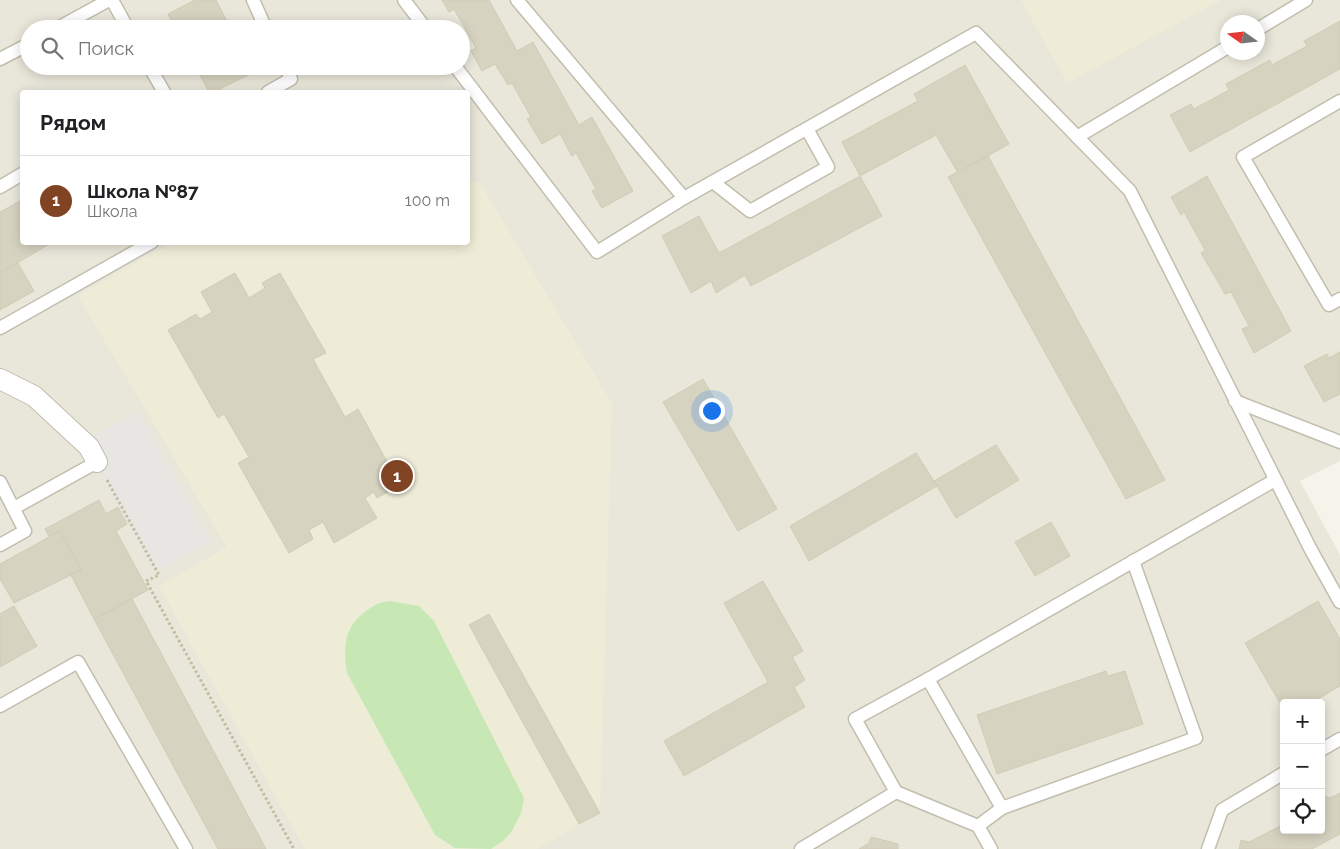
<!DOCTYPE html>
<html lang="ru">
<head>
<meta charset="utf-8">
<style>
	:root { --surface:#fff; --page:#f2f2f2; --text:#202124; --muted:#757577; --line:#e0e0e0; --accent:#804323 }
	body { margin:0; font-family:Raleway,sans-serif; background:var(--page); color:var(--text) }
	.controls { position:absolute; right:15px; bottom:15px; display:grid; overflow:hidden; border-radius:5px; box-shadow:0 2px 12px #0003 }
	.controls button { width:45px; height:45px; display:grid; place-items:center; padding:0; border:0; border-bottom:1px solid var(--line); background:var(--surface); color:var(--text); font:25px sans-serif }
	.compass { position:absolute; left:1220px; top:15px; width:45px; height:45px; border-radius:50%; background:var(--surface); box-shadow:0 2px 12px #0003; rotate:284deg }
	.you { position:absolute; left:711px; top:410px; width:18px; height:18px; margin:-12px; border:4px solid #fff; border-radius:50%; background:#1a73e8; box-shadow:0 0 0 8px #1a73e833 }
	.badge { display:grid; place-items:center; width:32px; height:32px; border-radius:50%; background:var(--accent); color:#fff; font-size:16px; font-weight:700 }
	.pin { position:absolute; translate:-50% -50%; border:2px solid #fff; box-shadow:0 1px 5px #0006 }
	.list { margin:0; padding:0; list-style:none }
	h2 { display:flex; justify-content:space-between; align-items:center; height:65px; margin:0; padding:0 20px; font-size:21px }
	h2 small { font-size:16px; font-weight:400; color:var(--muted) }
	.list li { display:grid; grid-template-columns:32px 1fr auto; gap:15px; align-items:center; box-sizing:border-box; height:90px; padding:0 20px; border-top:1px solid var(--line) }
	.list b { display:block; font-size:19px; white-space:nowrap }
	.list p { margin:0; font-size:16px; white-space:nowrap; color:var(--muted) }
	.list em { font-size:16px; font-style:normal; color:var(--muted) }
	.icon { flex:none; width:28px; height:28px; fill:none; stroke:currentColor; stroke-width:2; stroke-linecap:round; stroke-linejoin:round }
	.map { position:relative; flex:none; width:1340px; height:849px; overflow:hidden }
	.search { position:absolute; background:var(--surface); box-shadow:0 2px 12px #0003; left:20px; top:20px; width:450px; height:55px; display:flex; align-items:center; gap:12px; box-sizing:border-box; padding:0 18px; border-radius:28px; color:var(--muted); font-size:19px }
	.panel { position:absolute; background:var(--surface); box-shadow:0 2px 12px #0003; left:20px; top:90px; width:450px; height:155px; border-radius:5px }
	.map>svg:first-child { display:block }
	.residential { fill:#e9e7da; fill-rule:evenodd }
	.education { fill:#eeecd6 }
	.green { fill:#c7e8b5 }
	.parking { fill:#e7e6e2 }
	.building { fill:#d7d3c1; stroke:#d2ccb4 }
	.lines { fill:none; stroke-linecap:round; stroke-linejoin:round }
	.service-casing { stroke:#c1beae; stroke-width:15 }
	.pedestrian-casing { stroke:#c1beae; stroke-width:22 }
	.path { stroke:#c2bd9f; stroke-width:3; stroke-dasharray:2.5 2.5; stroke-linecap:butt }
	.service { stroke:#fff; stroke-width:12 }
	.pedestrian { stroke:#fff; stroke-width:20 }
</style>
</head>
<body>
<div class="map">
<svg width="1340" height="849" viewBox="0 0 1340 849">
	<rect width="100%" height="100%" fill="#f5f4eb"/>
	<path class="residential" d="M0 0H1340V461L1300 481 1340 555V849H0ZM1228 22H1258V52H1228ZM29 29H461V66H29ZM22 92H468V242H22ZM1284 703H1321V830H1284Z"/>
	<g class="education">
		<polygon points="1021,0 1221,0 1067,83"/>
		<polygon points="468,180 480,183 612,404 600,813 537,849 305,849 159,586 227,547 78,296 171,243 468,242"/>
	</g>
	<path class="green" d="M390 601 419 606 434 621 524 798 521 813 512 831 503 841 491 849 455 848 435 835 347 673C343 646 344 625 369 609 376 604 381 602 390 601Z"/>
	<polygon class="parking" points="138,411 211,541 155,573 83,442"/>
	<g class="building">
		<polygon points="195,0 216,0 231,29 175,29 168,14"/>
		<polygon points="442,0 489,0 517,51 533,42 579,125 592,117 633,191 602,208 592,191 596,189 576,153 572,156 560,134 542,144 527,119 531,117 512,83 508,85 495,64 482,71 471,51 476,48 454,9 449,12"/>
		<polygon points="1340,21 1340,69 1190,152 1170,115 1191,104 1194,109 1229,90 1226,84 1270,60 1272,65 1307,46 1304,41"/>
		<polygon points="965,65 1009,144 958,173 936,135 860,176 842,142 918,101 914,94"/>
		<polygon points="195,66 251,66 254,72 214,92 209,92"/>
		<polygon points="988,156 1165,480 1126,499 948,177"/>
		<polygon points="860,176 882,216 751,286 745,275 716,293 711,281 691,293 662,236 699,216 719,253"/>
		<polygon points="1207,176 1291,331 1254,353 1242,329 1249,326 1231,292 1225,294 1201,253 1205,250 1184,212 1181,215 1171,197"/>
		<polygon points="22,200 22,242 53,242 0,273 0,212"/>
		<polygon points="18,263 34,291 0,310 0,273"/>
		<polygon points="235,273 249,298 265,288 262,283 280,273 326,353 313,359 345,417 358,409 400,485 377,498 374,492 365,498 377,518 334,543 323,522 309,530 313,539 289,553 238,463 249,457 224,414 218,418 168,330 196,314 200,319 212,312 201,292"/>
		<polygon points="1340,352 1340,394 1324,402 1304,366 1327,354 1329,358"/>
		<polygon points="703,379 777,509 738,531 663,402"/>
		<polygon points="996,445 1019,480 956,518 934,481"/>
		<polygon points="916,453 937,486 809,561 790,526"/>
		<polygon points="99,500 106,514 118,507 127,524 116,531 148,590 94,619 71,575 81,570 60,531 49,536 45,529"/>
		<polygon points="1051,522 1070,556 1035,576 1015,542"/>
		<polygon points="60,531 81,570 14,603 0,579 0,564"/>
		<polygon points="763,581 803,651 792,657 805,680 794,687 805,707 684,776 664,741 768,682 724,603"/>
		<polygon points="132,599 266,849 218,849 94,619"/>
		<polygon points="1318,601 1340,639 1340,686 1311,703 1284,703 1284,710 1245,643"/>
		<polygon points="14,606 37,646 0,667 0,614"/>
		<polygon points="489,614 600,813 579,824 469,625"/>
		<polygon points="1106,671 1108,676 1125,671 1143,724 997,774 977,715"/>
		<polygon points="1340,793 1340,834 1312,849 1239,849 1241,840 1249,842 1284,824 1284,830 1321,830 1321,798 1324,796 1330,798"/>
		<polygon points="871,837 898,844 898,849 859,849 869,843"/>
	</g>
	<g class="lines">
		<g class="service-casing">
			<g id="service">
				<polyline points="112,0 128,29"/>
				<polyline points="253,0 266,29"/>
				<polyline points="404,0 426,29"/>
				<polyline points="517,0 684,198 976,33 1130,191 1311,550 1340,602"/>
				<polyline points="56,29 109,0"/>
				<polyline points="1258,29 1306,0"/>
				<polyline points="0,59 29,44"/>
				<polyline points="149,66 164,92"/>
				<polyline points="455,66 597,252 684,198"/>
				<polyline points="268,92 291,79 285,66"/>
				<polyline points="1340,101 1243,157 1329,305 1340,299"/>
				<polyline points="1077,137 1228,47"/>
				<polyline points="713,182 750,211 828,167 807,129"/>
				<polyline points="0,187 22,174"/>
				<polyline points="0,328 152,242"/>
				<polyline points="1235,401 1340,442"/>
				<polyline points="0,482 25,531 0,545"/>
				<polyline points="14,508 97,462"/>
				<polyline points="928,679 1002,808 1196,738 1133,561"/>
				<polyline points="0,706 78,662 186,849"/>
				<polyline points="1321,750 1340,739"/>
				<polyline points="896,792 978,826 991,849"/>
				<polyline points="978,826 1002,808"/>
				<polyline points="801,849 896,792 855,719 928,679 1275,480"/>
				<polyline points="1208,849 1222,810 1284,773"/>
			</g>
		</g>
		<g class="pedestrian-casing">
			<polyline id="pedestrian" points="0,379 34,396 89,447 97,462"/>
		</g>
		<polyline class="path" points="107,480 159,575 146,581 294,849"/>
		<use href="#service" class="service"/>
		<use href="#pedestrian" class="pedestrian"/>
	</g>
</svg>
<div class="controls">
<button>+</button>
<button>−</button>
<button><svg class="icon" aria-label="locate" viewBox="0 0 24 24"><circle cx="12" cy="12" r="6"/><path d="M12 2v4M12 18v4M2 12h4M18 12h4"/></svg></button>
</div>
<svg class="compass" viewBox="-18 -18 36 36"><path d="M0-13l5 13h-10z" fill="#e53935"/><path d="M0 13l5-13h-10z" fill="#757577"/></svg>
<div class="you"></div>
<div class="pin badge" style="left:397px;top:476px">1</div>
<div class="search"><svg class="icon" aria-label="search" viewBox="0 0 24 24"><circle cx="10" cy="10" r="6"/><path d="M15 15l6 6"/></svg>Поиск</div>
<section class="panel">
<h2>Рядом<small></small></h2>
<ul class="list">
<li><span class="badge">1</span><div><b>Школа №87</b><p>Школа</p></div><em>100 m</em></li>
</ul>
</section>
</div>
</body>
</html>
